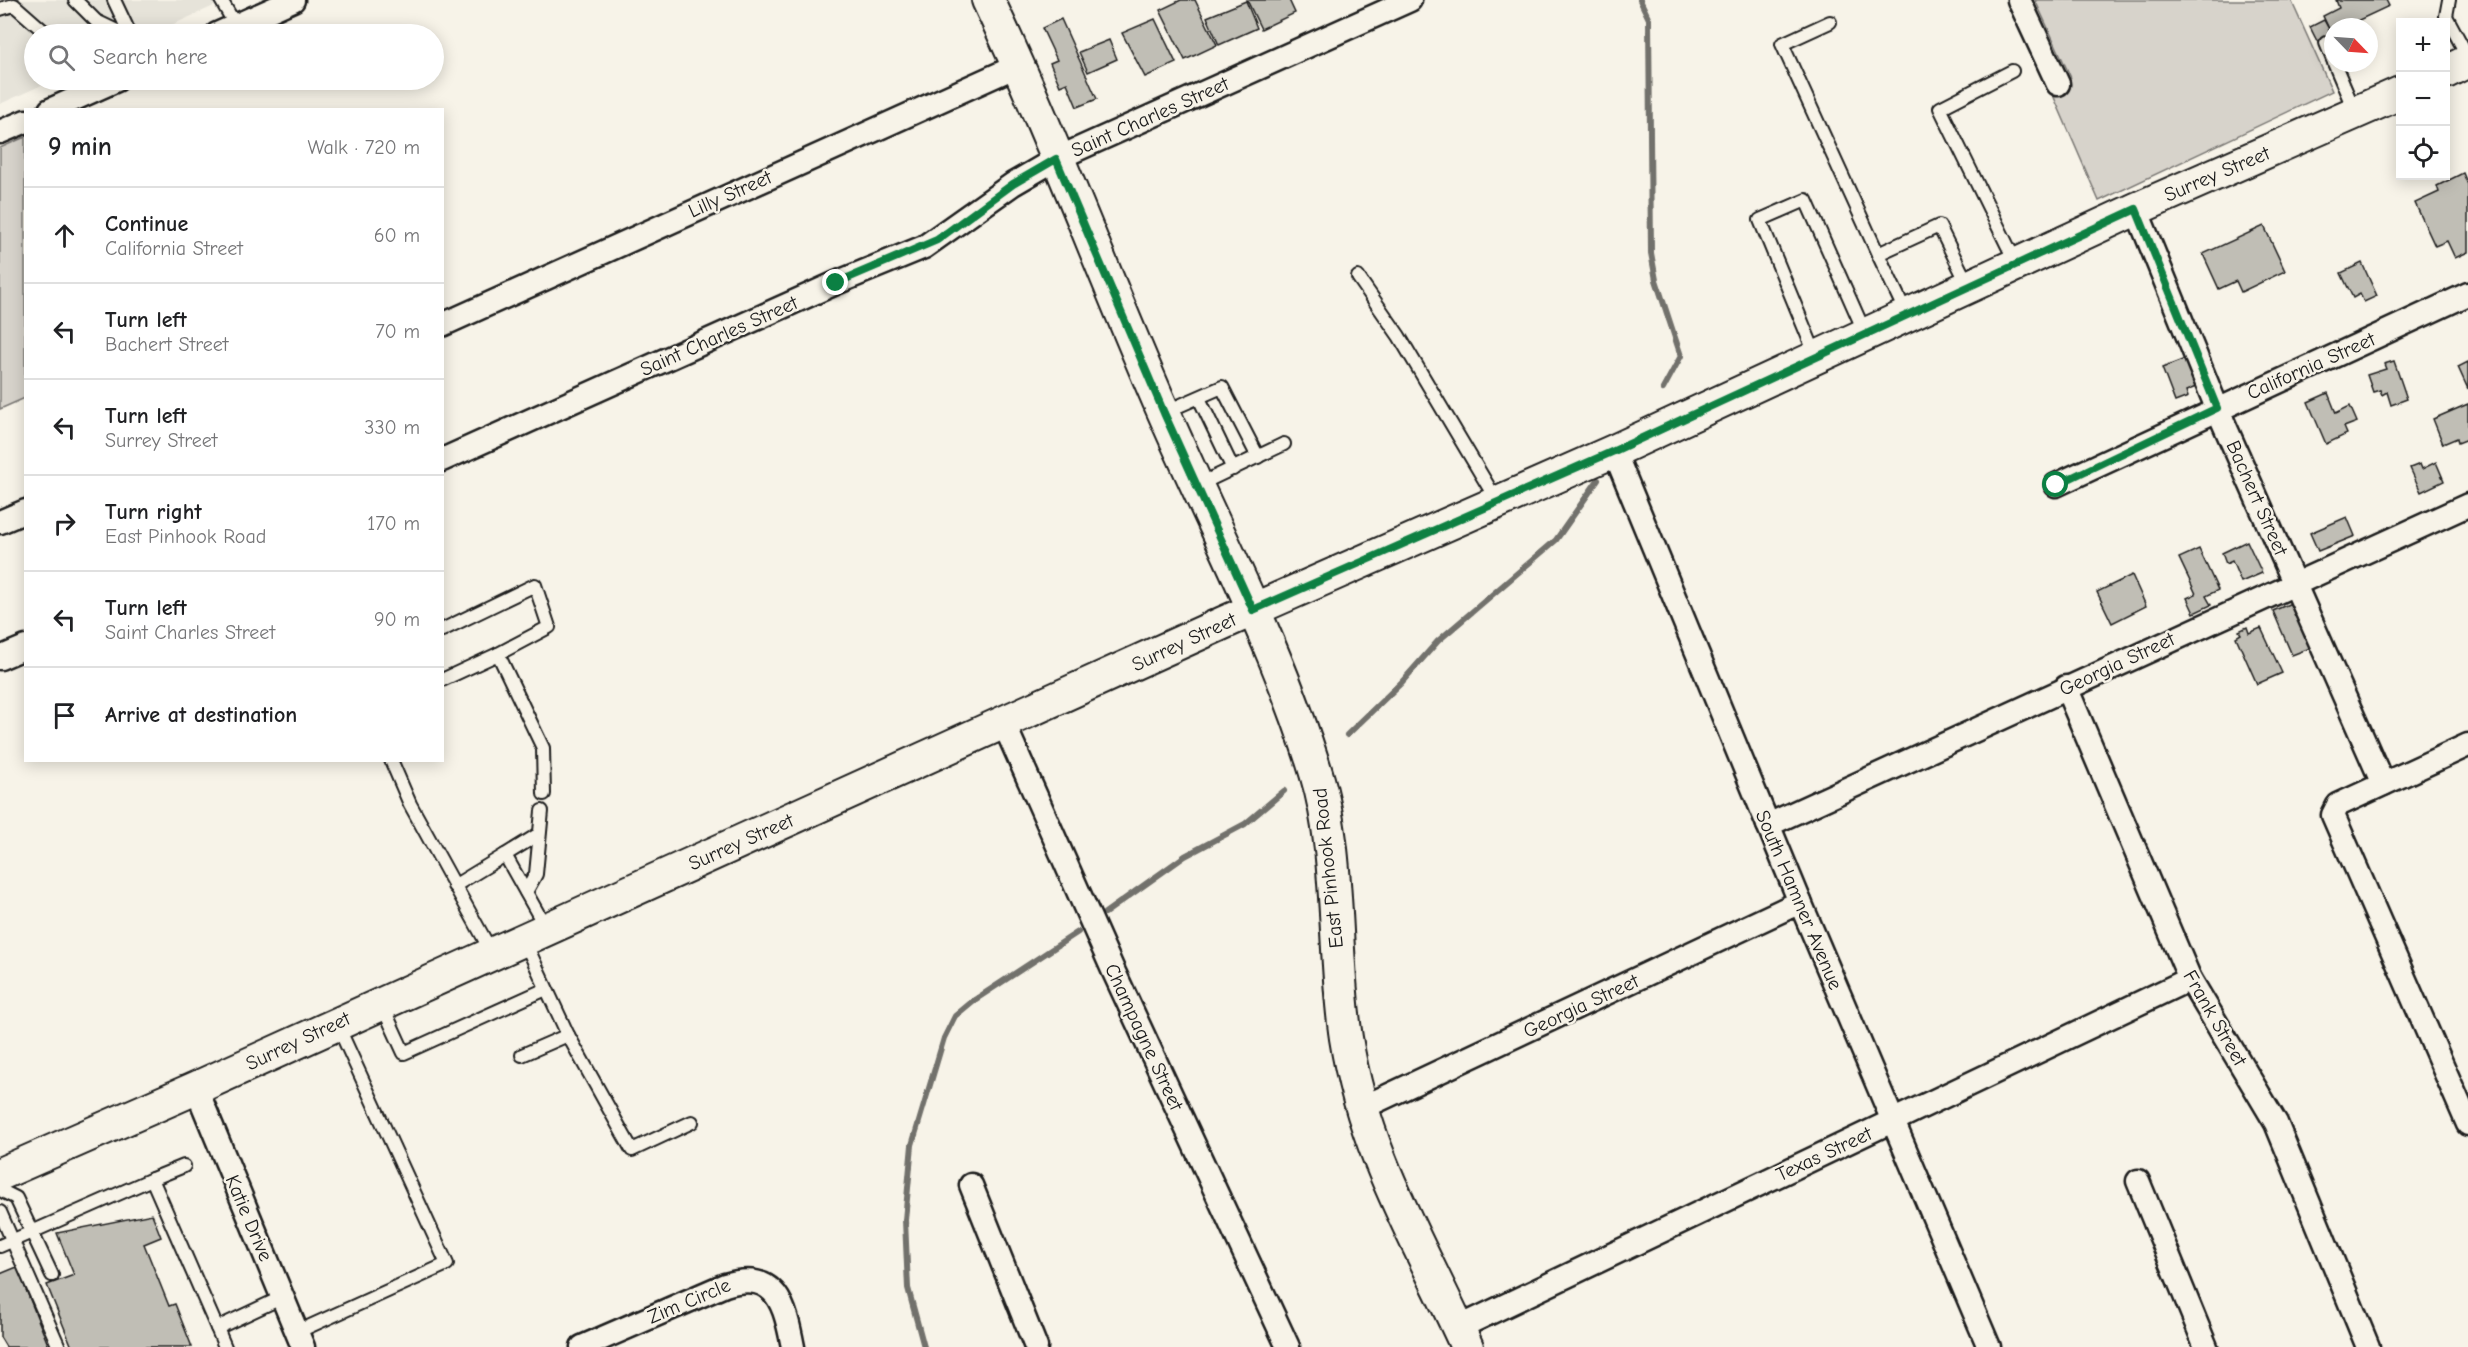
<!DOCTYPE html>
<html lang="en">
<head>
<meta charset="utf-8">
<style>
	:root { --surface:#fff; --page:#f2f2f2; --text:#202124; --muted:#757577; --line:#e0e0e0 }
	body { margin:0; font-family:"Comic Neue",sans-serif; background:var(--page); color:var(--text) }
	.controls { position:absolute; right:18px; top:18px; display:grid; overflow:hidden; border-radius:0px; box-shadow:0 3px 15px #0003 }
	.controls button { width:54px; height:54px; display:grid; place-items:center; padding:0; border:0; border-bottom:2px solid var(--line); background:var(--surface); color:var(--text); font:30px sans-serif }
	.compass { position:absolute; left:2324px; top:18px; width:54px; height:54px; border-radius:50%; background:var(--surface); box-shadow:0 3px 15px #0003; rotate:115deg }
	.stop { position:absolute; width:18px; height:18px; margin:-14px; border:4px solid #0b8043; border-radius:50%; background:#fff }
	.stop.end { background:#0b8043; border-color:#fff; box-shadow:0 2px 6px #0008 }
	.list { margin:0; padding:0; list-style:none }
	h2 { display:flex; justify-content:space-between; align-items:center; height:78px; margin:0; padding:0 24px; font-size:26px }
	h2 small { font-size:20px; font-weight:400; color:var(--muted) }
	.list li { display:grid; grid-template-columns:39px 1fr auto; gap:18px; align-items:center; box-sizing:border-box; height:96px; padding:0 24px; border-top:2px solid var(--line) }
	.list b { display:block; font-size:22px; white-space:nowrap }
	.list p { margin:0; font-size:20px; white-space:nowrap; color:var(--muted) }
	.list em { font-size:20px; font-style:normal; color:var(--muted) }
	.icon { flex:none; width:33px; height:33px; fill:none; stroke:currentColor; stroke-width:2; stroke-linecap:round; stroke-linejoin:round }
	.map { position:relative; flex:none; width:2468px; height:1347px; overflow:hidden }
	.search { position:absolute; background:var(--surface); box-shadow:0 3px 15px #0003; left:24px; top:24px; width:420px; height:66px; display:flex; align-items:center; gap:15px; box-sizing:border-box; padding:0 21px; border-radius:33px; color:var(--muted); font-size:22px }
	.panel { position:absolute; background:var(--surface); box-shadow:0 3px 15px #0003; left:24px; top:108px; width:420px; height:654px; border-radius:0px }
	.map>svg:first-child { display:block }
	.built { fill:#e6e3d9 }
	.green { fill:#d7d3cb; stroke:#7a7874; stroke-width:1.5 }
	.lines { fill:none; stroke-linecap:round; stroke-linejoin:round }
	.stream { stroke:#72716c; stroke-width:6 }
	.building { fill:#c0beb5; stroke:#1c1c1c; stroke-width:1.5 }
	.lane-casing { stroke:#1c1c1c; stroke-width:16 }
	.street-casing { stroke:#1c1c1c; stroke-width:27 }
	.secondary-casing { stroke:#1c1c1c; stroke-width:36 }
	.lane { stroke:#f7f3e8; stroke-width:12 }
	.street { stroke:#f7f3e8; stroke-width:22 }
	.secondary { stroke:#f7f3e8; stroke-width:32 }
	.route { stroke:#0b8043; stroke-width:8 }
	.labels { text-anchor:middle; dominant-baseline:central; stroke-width:5; stroke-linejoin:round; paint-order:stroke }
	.street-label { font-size:20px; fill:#1c1c1c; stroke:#f7f3e8 }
</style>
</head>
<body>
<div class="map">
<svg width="2468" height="1347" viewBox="0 0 2468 1347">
	<rect width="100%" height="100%" fill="#f7f3e8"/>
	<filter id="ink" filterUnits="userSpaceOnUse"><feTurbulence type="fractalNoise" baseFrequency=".0167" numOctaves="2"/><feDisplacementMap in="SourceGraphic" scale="12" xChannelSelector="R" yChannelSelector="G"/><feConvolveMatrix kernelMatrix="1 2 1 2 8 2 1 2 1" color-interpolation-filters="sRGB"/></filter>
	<g filter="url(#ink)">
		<polygon class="built" points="0,0 227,0 152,34 34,34 34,80 53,80 0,104"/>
		<g class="green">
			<polygon points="2035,0 2291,0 2332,91 2099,201 2050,88 2071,78"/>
			<polygon points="25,137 25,398 0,409 0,148"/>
		</g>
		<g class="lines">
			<g class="stream">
				<polyline points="1640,0 1649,19 1651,253 1656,280 1681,356 1663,389"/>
				<polyline points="1347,735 1401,683 1438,641 1556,540 1598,480"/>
				<polyline points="1105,913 1185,856 1245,824 1284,791"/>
				<polyline points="924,1347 908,1288 905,1220 912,1145 944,1038 955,1016 973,1001 1078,932"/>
			</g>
		</g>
		<g class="building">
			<polygon points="1181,0 1195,0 1217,45 1185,60 1160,10"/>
			<polygon points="1247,0 1289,0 1295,13 1261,29"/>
			<polygon points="2336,0 2386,0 2389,6 2344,27 2333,27 2331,33 2323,16 2339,8"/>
			<polygon points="1246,1 1257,28 1219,45 1207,17"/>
			<polygon points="1061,19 1097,99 1077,107 1067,83 1060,86 1050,63 1057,60 1042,28"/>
			<polygon points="1155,19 1176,63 1145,77 1122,33"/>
			<polygon points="2324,20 2331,33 2317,41 2310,27"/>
			<polygon points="1109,40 1117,59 1088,72 1079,52"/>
			<polygon points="2463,173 2468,185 2468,252 2455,258 2447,241 2435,246 2415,203 2439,192 2437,186"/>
			<polygon points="2264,226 2285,271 2241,292 2236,281 2219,289 2203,254"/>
			<polygon points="2362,263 2377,296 2364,302 2360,294 2353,298 2341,273"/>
			<polygon points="2185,359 2196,387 2186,391 2188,397 2175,402 2162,368"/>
			<polygon points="2394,361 2407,399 2391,405 2387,392 2382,395 2380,390 2373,392 2367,375 2386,369 2384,364"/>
			<polygon points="2468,362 2468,389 2458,367"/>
			<polygon points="2328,393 2336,413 2350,406 2357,422 2344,427 2347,434 2326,444 2308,402"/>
			<polygon points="2468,404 2468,439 2458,443 2457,438 2443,444 2433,419"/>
			<polygon points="2436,462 2444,481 2421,492 2410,468 2420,464 2422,469"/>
			<polygon points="2347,517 2355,536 2318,551 2310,533"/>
			<polygon points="2247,541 2262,573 2241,582 2232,561 2226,564 2222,553"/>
			<polygon points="2199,549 2218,590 2206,596 2211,605 2194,613 2187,598 2196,594 2179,558"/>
			<polygon points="2132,575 2146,606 2112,623 2097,592"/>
			<polygon points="2291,603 2310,648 2292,655 2273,611"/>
			<polygon points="2247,627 2249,633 2261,628 2282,673 2257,684 2236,637 2241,634 2239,631"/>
			<polygon points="152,1214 161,1237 144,1244 169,1306 175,1304 192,1347 72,1347 47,1285 74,1275 57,1233"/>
			<polygon points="17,1267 49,1347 6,1347 0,1337 0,1274"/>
		</g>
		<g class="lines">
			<g class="lane-casing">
				<g id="lane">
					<polyline points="75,0 96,21 123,34"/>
					<polyline points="114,0 130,34"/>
					<polyline points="221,0 236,26"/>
					<polyline points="2449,0 2446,16 2468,57"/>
					<polyline points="0,9 14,5 47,34"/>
					<polyline points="1830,22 1782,44 1878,254 1939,226 1968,285"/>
					<polyline points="2326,43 2333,60"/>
					<polyline points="2334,63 2355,112"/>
					<polyline points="2012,71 1940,108 2016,263"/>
					<polyline points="1878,254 1907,315"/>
					<polyline points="1358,277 1399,336 1497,501"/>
					<polyline points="1816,356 1760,220 1806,200 1865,333"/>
					<polyline points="1199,398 1233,469"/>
					<polyline points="1165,412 1222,387 1258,457"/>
					<polyline points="1198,485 1284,444"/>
					<polyline points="442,630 535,585 549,627 498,654"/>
					<polyline points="442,680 498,654 543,748 544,794"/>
					<polyline points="391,760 410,804 492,953"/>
					<polyline points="505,855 539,834"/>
					<polyline points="454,886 505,855 546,928"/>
					<polyline points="526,892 536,874 542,811"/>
					<polyline points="524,940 568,1035 632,1150 692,1122"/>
					<polyline points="382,1005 404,1053 546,989"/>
					<polyline points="522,1055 568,1035"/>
					<polyline points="184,1166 152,1179 217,1328 283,1297"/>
					<polyline points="0,1185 4,1192 16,1198 52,1275"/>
					<polyline points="0,1212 59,1347"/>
					<polyline points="0,1246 152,1179"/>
					<polyline points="217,1328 225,1347"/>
					<polyline points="297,1332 447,1264 337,1024"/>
				</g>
			</g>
			<g class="street-casing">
				<g id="street">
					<polyline points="2019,0 2058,84"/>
					<polyline points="217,34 293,0"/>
					<polyline points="50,110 117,80"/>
					<polyline points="0,132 26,121"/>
					<polyline points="2136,209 2217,408 2383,784"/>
					<polyline points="442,325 1019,65"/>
					<polyline points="1614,451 1800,902 1989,1347"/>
					<polyline points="442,460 836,283 924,247 1013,184 1056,159 1410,0"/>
					<polyline points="2056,485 2468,294"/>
					<polyline points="0,522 26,511"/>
					<polyline points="0,658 26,647"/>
					<polyline points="2066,687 2190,979 2276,1123 2368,1347"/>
					<polyline points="1004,724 1113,970 1288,1347"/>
					<polyline points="2468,745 2338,805 2333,815 2468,1124"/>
					<polyline points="1768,825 2468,505"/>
					<polyline points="196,1088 303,1347"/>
					<polyline points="1362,1108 1800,902"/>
					<polyline points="2138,1181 2206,1347"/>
					<polyline points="971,1185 1036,1347"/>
					<polyline points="1458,1328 2190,979"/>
					<path d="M582 1347 725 1285C777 1269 785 1306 793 1347"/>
				</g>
			</g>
			<g class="secondary-casing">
				<g id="secondary">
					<path d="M988 0C1052 135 1104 276 1164 413 1216 532 1278 648 1316 773 1341 853 1333 954 1346 1038 1364 1154 1420 1243 1467 1347"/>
					<polyline points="2446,72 2468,61"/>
					<polyline points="0,1174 196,1088 1223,623 1614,451 2136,209 2400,93"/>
				</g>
			</g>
			<use href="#lane" class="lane"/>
			<use href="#street" class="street"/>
			<use href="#secondary" class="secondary"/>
		</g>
	</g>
	<g class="lines" filter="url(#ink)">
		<polyline class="route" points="836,283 937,240 1013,184 1056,159 1164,413 1253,610 1614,451 2136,209 2217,408 2056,485"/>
	</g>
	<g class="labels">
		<g class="street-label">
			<text transform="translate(1150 117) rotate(-24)">Saint Charles Street</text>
			<text transform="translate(2217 174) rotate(-23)">Surrey Street</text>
			<text transform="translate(730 194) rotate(-24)">Lilly Street</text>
			<text transform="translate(719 336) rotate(-24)">Saint Charles Street</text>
			<text transform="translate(2311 366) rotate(-24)">California Street</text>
			<text transform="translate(2257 498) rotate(66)">Bachert Street</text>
			<text transform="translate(1184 642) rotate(-25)">Surrey Street</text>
			<text transform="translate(2117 664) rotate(-25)">Georgia Street</text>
			<text transform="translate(741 842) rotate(-24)">Surrey Street</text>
			<text transform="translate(1328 868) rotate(-96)">East Pinhook Road</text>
			<text transform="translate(1799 900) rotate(67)">South Hamner Avenue</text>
			<text transform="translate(1581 1006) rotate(-25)">Georgia Street</text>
			<text transform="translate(2215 1018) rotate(60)">Frank Street</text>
			<text transform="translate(1144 1037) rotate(65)">Champagne Street</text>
			<text transform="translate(298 1041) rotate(-25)">Surrey Street</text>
			<text transform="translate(1824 1154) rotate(-25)">Texas Street</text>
			<text transform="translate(249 1218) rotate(67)">Katie Drive</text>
			<text transform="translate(689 1301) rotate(-23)">Zim Circle</text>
		</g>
	</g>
</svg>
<div class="controls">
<button>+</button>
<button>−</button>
<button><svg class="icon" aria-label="locate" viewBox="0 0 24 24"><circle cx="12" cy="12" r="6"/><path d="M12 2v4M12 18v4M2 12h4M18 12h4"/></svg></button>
</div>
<svg class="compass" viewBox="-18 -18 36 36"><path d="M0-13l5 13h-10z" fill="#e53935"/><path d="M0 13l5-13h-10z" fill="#757577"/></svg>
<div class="stop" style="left:2056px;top:485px"></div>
<div class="stop end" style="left:836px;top:283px"></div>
<div class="search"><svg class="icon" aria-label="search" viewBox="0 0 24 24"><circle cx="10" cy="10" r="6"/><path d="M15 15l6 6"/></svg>Search here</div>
<section class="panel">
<h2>9 min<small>Walk · 720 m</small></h2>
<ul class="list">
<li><svg class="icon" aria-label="ahead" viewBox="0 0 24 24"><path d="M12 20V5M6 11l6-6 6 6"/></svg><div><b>Continue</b><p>California Street</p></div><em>60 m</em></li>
<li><svg class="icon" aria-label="left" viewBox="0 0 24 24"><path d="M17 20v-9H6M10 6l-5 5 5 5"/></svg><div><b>Turn left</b><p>Bachert Street</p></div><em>70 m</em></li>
<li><svg class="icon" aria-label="left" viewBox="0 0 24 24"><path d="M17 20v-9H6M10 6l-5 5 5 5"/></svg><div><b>Turn left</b><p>Surrey Street</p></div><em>330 m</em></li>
<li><svg class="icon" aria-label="right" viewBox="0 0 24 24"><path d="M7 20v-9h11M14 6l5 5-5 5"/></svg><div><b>Turn right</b><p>East Pinhook Road</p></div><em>170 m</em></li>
<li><svg class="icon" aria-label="left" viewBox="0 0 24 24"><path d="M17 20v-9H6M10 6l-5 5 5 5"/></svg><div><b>Turn left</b><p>Saint Charles Street</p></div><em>90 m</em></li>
<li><svg class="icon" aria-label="arrive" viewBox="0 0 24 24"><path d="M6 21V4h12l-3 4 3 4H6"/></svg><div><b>Arrive at destination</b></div></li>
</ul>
</section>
</div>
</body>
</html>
